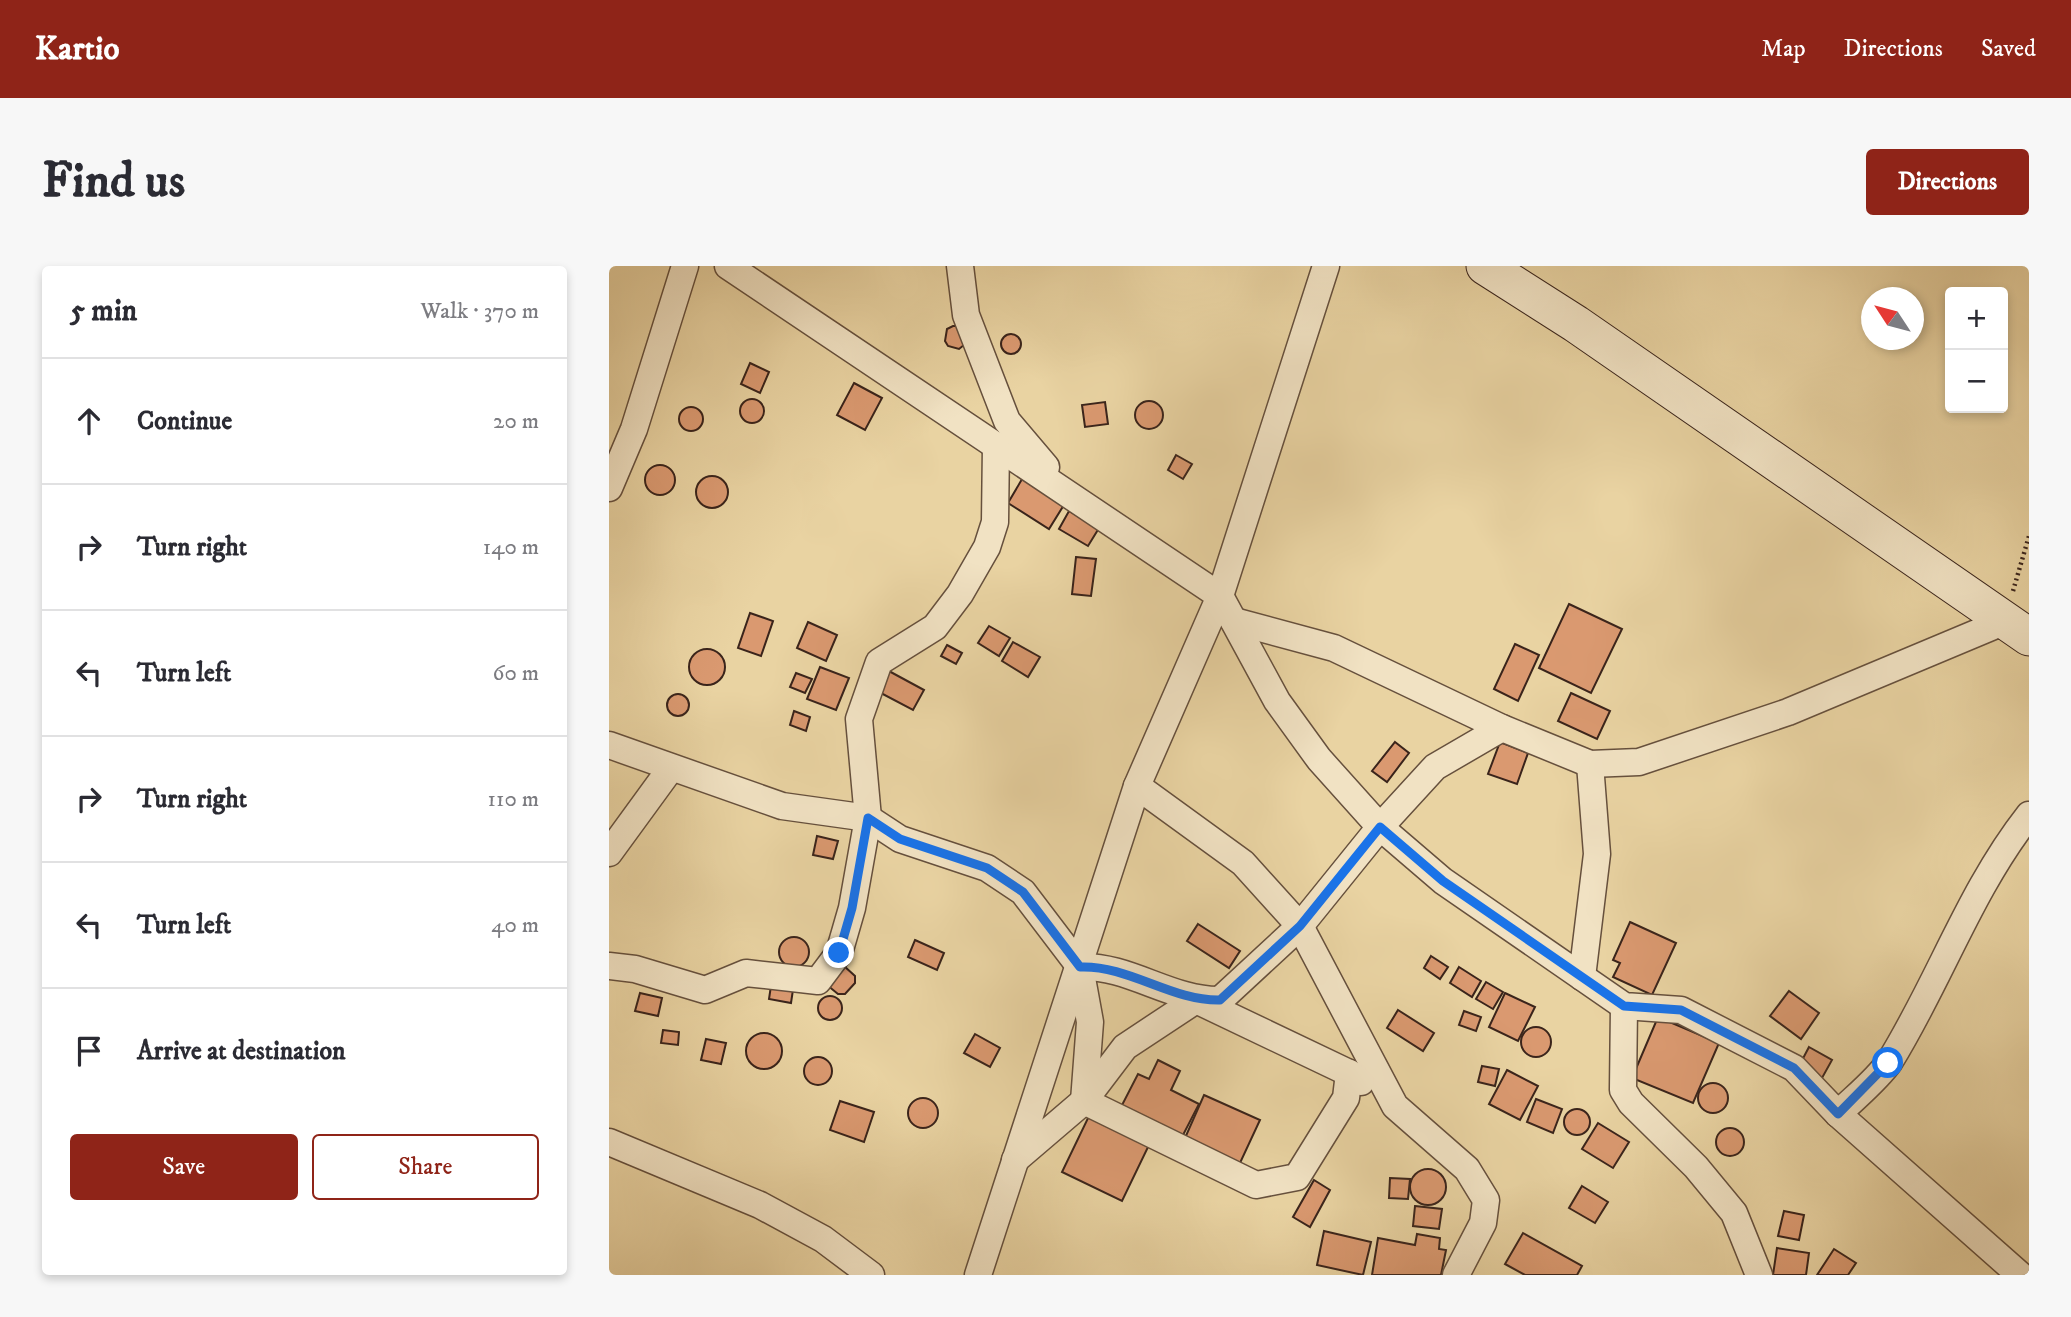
<!DOCTYPE html>
<html lang="en">
<head>
<meta charset="utf-8">
<style>
	:root { --surface:#fff; --page:#f7f7f7; --text:#2b2b33; --muted:#7c7c81; --line:#e1e1e2; --accent:#8f2418 }
	body { margin:0; font-family:"IM FELL DW Pica",serif; background:var(--page); color:var(--text) }
	.controls { position:absolute; right:21px; top:21px; display:grid; overflow:hidden; border-radius:7px; box-shadow:0 4px 10px #0003 }
	.controls button { width:63px; height:63px; display:grid; place-items:center; padding:0; border:0; border-bottom:2px solid var(--line); background:var(--surface); color:var(--text); font:35px sans-serif }
	.compass { position:absolute; left:1252px; top:21px; width:63px; height:63px; border-radius:50%; background:var(--surface); box-shadow:0 4px 10px #0003; rotate:306deg }
	.stop { position:absolute; width:21px; height:21px; margin:-16px; border:5px solid #1a73e8; border-radius:50%; background:#fff }
	.stop.end { background:#1a73e8; border-color:#fff; box-shadow:0 2px 7px #0008 }
	.list { margin:0; padding:0; list-style:none }
	h2 { display:flex; justify-content:space-between; align-items:center; height:91px; margin:0; padding:0 28px; font-size:30px }
	h2 small { font-size:23px; font-weight:400; color:var(--muted) }
	.list li { display:grid; grid-template-columns:46px 1fr auto; gap:21px; align-items:center; box-sizing:border-box; height:126px; padding:0 28px; border-top:2px solid var(--line) }
	.list b { display:block; font-size:26px; white-space:nowrap }
	.list em { font-size:23px; font-style:normal; color:var(--muted) }
	.actions { display:flex; gap:14px; padding:21px 28px }
	.actions a { flex:1; padding:16px 0; border:2px solid var(--accent); border-radius:7px; text-align:center; font-size:24px; color:var(--accent) }
	.actions .main { background:var(--accent); color:#fff }
	.icon { flex:none; width:38px; height:38px; fill:none; stroke:currentColor; stroke-width:2; stroke-linecap:round; stroke-linejoin:round }
	.map { position:relative; flex:none; width:1420px; height:1009px; overflow:hidden; border-radius:7px }
	header { display:flex; align-items:center; gap:42px; box-sizing:border-box; height:98px; padding:0 35px; background:var(--accent); color:#fff }
	header strong { font-size:33px }
	nav { display:flex; gap:38px; margin-inline-start:auto; font-size:24px }
	.intro { display:flex; align-items:center; justify-content:space-between; box-sizing:border-box; height:168px; padding:0 42px }
	h1 { margin:0; font-size:49px }
	.button { padding:18px 32px; border-radius:7px; background:var(--accent); color:#fff; font-size:24px; font-weight:700 }
	main { display:flex; gap:42px; padding:0 42px }
	aside { flex:1; background:var(--surface); border-radius:7px; box-shadow:0 4px 10px #0003 }
	.map>svg:first-child { display:block }
	.building { fill:#da9970; stroke:#3a241b; stroke-width:2 }
	.lines { fill:none; stroke-linecap:round; stroke-linejoin:round }
	.street-casing { stroke:#66503d; stroke-width:29 }
	.secondary-casing { stroke:#3a241b; stroke-width:39 }
	.path { stroke:#3a241b; stroke-width:4.5; stroke-dasharray:2 3.5; stroke-linecap:butt }
	.street { stroke:#f1e2c3; stroke-width:26 }
	.secondary { stroke:#f1e2c3; stroke-width:37 }
	.route { stroke:#1a73e8; stroke-width:9 }
</style>
</head>
<body>
<header>
<strong>Kartio</strong>
<nav><a>Map</a><a>Directions</a><a>Saved</a></nav>
</header>
<div class="intro"><h1>Find us</h1><a class="button">Directions</a></div>
<main>
<aside>
<h2>5 min<small>Walk · 370 m</small></h2>
<ul class="list">
<li><svg class="icon" aria-label="ahead" viewBox="0 0 24 24"><path d="M12 20V5M6 11l6-6 6 6"/></svg><div><b>Continue</b></div><em>20 m</em></li>
<li><svg class="icon" aria-label="right" viewBox="0 0 24 24"><path d="M7 20v-9h11M14 6l5 5-5 5"/></svg><div><b>Turn right</b></div><em>140 m</em></li>
<li><svg class="icon" aria-label="left" viewBox="0 0 24 24"><path d="M17 20v-9H6M10 6l-5 5 5 5"/></svg><div><b>Turn left</b></div><em>60 m</em></li>
<li><svg class="icon" aria-label="right" viewBox="0 0 24 24"><path d="M7 20v-9h11M14 6l5 5-5 5"/></svg><div><b>Turn right</b></div><em>110 m</em></li>
<li><svg class="icon" aria-label="left" viewBox="0 0 24 24"><path d="M17 20v-9H6M10 6l-5 5 5 5"/></svg><div><b>Turn left</b></div><em>40 m</em></li>
<li><svg class="icon" aria-label="arrive" viewBox="0 0 24 24"><path d="M6 21V4h12l-3 4 3 4H6"/></svg><div><b>Arrive at destination</b></div></li>
</ul>
<div class="actions"><a class="main">Save</a><a>Share</a></div>
</aside>
<div class="map">
<svg width="1420" height="1009" viewBox="0 0 1420 1009">
	<rect width="100%" height="100%" fill="#e9d3a2"/>
	<filter id="stains"><feTurbulence type="fractalNoise" baseFrequency=".00286" numOctaves="4"/><feColorMatrix values="0 0 0 0 .2 0 0 0 0 .09 0 0 0 0 .02 0 0 0 .5 -.17"/></filter>
	<radialGradient id="worn" r=".72"><stop offset=".6" stop-color="#630" stop-opacity="0"/><stop offset="1" stop-color="#630" stop-opacity=".3"/></radialGradient>
	<g class="building">
		<polygon points="344,60 350,60 355,79 350,83 339,80 336,75 338,63"/>
		<circle cx="402" cy="78" r="10"/>
		<polygon points="141,97 160,106 151,127 132,118"/>
		<polygon points="245,117 273,132 256,164 228,149"/>
		<circle cx="143" cy="145" r="12"/>
		<circle cx="540" cy="149" r="14"/>
		<polygon points="496,136 499,158 476,161 473,139"/>
		<circle cx="82" cy="153" r="12"/>
		<polygon points="567,189 583,198 574,213 559,204"/>
		<circle cx="51" cy="214" r="15"/>
		<polygon points="416,208 458,234 440,263 399,237"/>
		<circle cx="103" cy="226" r="16"/>
		<polygon points="460,245 490,262 479,280 450,263"/>
		<polygon points="467,291 487,293 482,330 463,328"/>
		<polygon points="960,338 1013,363 982,427 930,402"/>
		<polygon points="141,347 164,355 152,390 129,382"/>
		<polygon points="199,356 228,369 217,395 188,382"/>
		<polygon points="380,360 401,372 390,390 369,377"/>
		<polygon points="404,376 431,391 419,411 393,395"/>
		<polygon points="906,378 930,389 909,435 885,423"/>
		<polygon points="338,379 353,387 347,398 332,390"/>
		<circle cx="98" cy="401" r="18"/>
		<polygon points="211,401 240,412 227,444 198,433"/>
		<polygon points="278,404 315,424 304,444 268,425"/>
		<polygon points="187,407 203,413 196,427 181,421"/>
		<polygon points="962,427 1001,445 988,473 949,455"/>
		<circle cx="69" cy="439" r="11"/>
		<polygon points="185,445 201,451 197,465 181,459"/>
		<polygon points="786,476 800,487 778,516 763,505"/>
		<polygon points="891,476 919,487 908,518 879,508"/>
		<polygon points="208,570 229,575 224,593 204,589"/>
		<polygon points="1021,656 1067,677 1043,729 1004,711 1011,697 1004,694"/>
		<polygon points="589,658 631,685 620,702 578,675"/>
		<circle cx="185" cy="686" r="15"/>
		<polygon points="306,674 335,687 328,704 299,691"/>
		<polygon points="822,690 839,701 831,713 815,702"/>
		<polygon points="235,700 246,710 246,717 236,728 229,728 218,719"/>
		<polygon points="850,701 872,715 863,731 841,717"/>
		<polygon points="163,713 185,717 182,737 160,733"/>
		<polygon points="877,716 894,726 884,743 867,733"/>
		<polygon points="1180,725 1210,747 1192,773 1161,750"/>
		<polygon points="31,727 53,732 49,750 26,745"/>
		<polygon points="896,727 926,741 909,775 880,761"/>
		<circle cx="221" cy="742" r="12"/>
		<polygon points="789,744 825,767 814,785 778,762"/>
		<polygon points="855,745 872,751 867,765 850,759"/>
		<polygon points="1049,751 1110,777 1084,837 1023,812"/>
		<circle cx="927" cy="776" r="15"/>
		<polygon points="54,764 70,766 69,779 52,777"/>
		<circle cx="155" cy="785" r="18"/>
		<polygon points="366,768 391,782 381,801 355,787"/>
		<polygon points="97,773 117,777 112,798 92,794"/>
		<polygon points="1200,781 1223,794 1213,812 1190,800"/>
		<circle cx="209" cy="805" r="14"/>
		<polygon points="549,794 571,805 562,824 590,838 573,871 512,841 529,808 540,813"/>
		<polygon points="873,800 890,803 886,820 869,816"/>
		<polygon points="898,804 929,820 911,854 880,838"/>
		<circle cx="1104" cy="832" r="15"/>
		<polygon points="595,829 651,854 631,897 576,872"/>
		<circle cx="314" cy="847" r="15"/>
		<polygon points="927,833 953,843 944,867 918,856"/>
		<polygon points="231,835 265,846 255,876 221,864"/>
		<circle cx="968" cy="856" r="13"/>
		<polygon points="480,850 540,879 513,935 453,906"/>
		<polygon points="989,857 1020,876 1004,902 973,883"/>
		<circle cx="1121" cy="876" r="14"/>
		<circle cx="819" cy="921" r="18"/>
		<polygon points="781,912 801,913 799,933 780,932"/>
		<polygon points="705,914 721,924 701,961 684,951"/>
		<polygon points="973,920 999,936 986,957 960,942"/>
		<polygon points="806,940 833,943 830,963 804,960"/>
		<polygon points="1175,945 1195,949 1190,974 1169,970"/>
		<polygon points="715,965 762,976 754,1009 708,999"/>
		<polygon points="914,967 973,1000 968,1009 916,1009 896,998"/>
		<polygon points="808,968 831,972 830,983 837,984 832,1009 763,1009 769,972 806,979"/>
		<polygon points="1168,982 1200,987 1197,1009 1164,1009"/>
		<polygon points="1225,983 1247,997 1239,1009 1208,1009"/>
	</g>
	<g class="lines">
		<g class="street-casing">
			<g id="street">
				<polyline points="119,0 611,330 668,435 710,493 771,561 834,615 1015,740 1072,744 1185,802 1229,848 1411,1009"/>
				<polyline points="351,0 357,49 398,155 437,201"/>
				<polyline points="0,222 25,163 76,0"/>
				<polyline points="625,355 725,382 893,462 981,498 1030,496 1179,446 1394,356"/>
				<polyline points="0,479 173,540 259,552 291,573 378,602 414,626 471,701 481,756 475,835 647,919 688,911 737,832 740,807"/>
				<polyline points="528,520 634,597 691,660 786,840 858,903 877,934 874,957 847,1009"/>
				<polyline points="0,587 62,502"/>
				<polyline points="0,700 26,703 96,724 137,707 209,715 230,687 243,642 259,552 250,453 270,396 326,361 351,328 378,281 386,256 387,179"/>
				<path d="M471 701C520 699 562 735 611 734L691 660 771 561 826 501 893 462"/>
				<polyline points="973,711 988,588 981,498"/>
				<polyline points="1015,740 1014,824 1022,837 1087,901 1125,947 1150,1009"/>
				<path d="M1229 848C1245 832 1268 814 1281 795 1331 714 1361 624 1420 549"/>
				<polyline points="0,876 151,939 214,973 262,1009"/>
				<polyline points="406,894 475,835 516,781 587,734 740,807 752,816"/>
				<polyline points="369,1009 528,520 611,330 717,0"/>
			</g>
		</g>
		<g class="secondary-casing">
			<polyline id="secondary" points="876,0 967,58 1420,371"/>
		</g>
		<polyline class="path" points="1404,325 1420,270"/>
		<use href="#street" class="street"/>
		<use href="#secondary" class="secondary"/>
	</g>
	<g class="lines">
		<path class="route" d="M230 687 243 642 259 552 291 573 378 602 414 626 471 701C520 699 562 735 611 734L691 660 771 561 834 615 1015 740 1072 744 1185 802 1229 848 1279 797"/>
	</g>
	<rect width="100%" height="100%" filter="url(#stains)"/>
	<rect width="100%" height="100%" fill="url(#worn)"/>
</svg>
<div class="controls">
<button>+</button>
<button>−</button>
</div>
<svg class="compass" viewBox="-18 -18 36 36"><path d="M0-13l5 13h-10z" fill="#e53935"/><path d="M0 13l5-13h-10z" fill="#7c7c81"/></svg>
<div class="stop" style="left:1279px;top:797px"></div>
<div class="stop end" style="left:230px;top:687px"></div>
</div>
</main>
</body>
</html>
